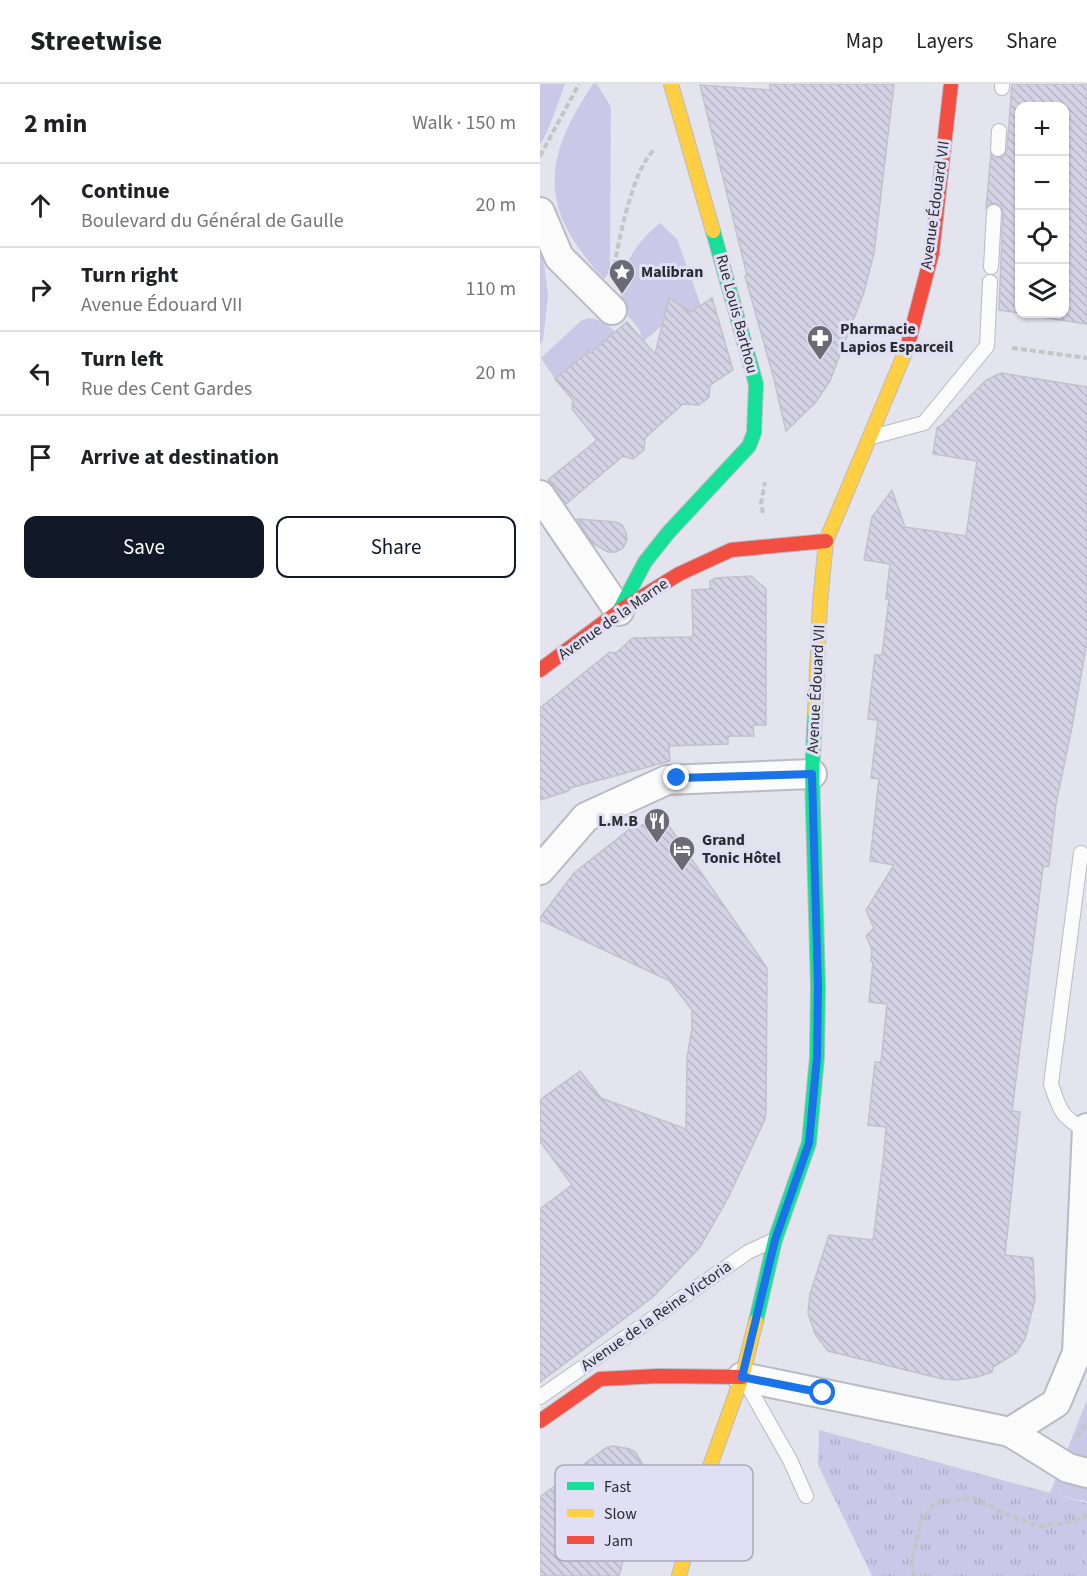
<!DOCTYPE html>
<html lang="en">
<head>
<meta charset="utf-8">
<style>
	:root { --surface:#fff; --page:#f2f2f2; --text:#202124; --muted:#757577; --line:#e0e0e0; --accent:#111827 }
	body { margin:0; font-family:"Source Sans 3",sans-serif; background:var(--page); color:var(--text) }
	.controls { position:absolute; right:18px; top:18px; display:grid; overflow:hidden; border-radius:12px; box-shadow:0 2px 4px #0004 }
	.controls button { width:54px; height:54px; display:grid; place-items:center; padding:0; border:0; border-bottom:2px solid var(--line); background:var(--surface); color:var(--text); font:30px sans-serif }
	.stop { position:absolute; width:18px; height:18px; margin:-14px; border:4px solid #1a73e8; border-radius:50%; background:#fff }
	.stop.end { background:#1a73e8; border-color:#fff; box-shadow:0 2px 6px #0008 }
	.list { margin:0; padding:0; list-style:none }
	h2 { display:flex; justify-content:space-between; align-items:center; height:78px; margin:0; padding:0 24px; font-size:26px }
	h2 small { font-size:20px; font-weight:400; color:var(--muted) }
	.list li { display:grid; grid-template-columns:39px 1fr auto; gap:18px; align-items:center; box-sizing:border-box; height:84px; padding:0 24px; border-top:2px solid var(--line) }
	.list b { display:block; font-size:22px; white-space:nowrap }
	.list p { margin:0; font-size:20px; white-space:nowrap; color:var(--muted) }
	.list em { font-size:20px; font-style:normal; color:var(--muted) }
	.actions { display:flex; gap:12px; padding:18px 24px }
	.actions a { flex:1; padding:14px 0; border:2px solid var(--accent); border-radius:12px; text-align:center; font-size:21px; color:var(--accent) }
	.actions .main { background:var(--accent); color:#fff }
	.icon { flex:none; width:33px; height:33px; fill:none; stroke:currentColor; stroke-width:2; stroke-linecap:round; stroke-linejoin:round }
	.map { position:relative; flex:none; width:547px; height:1492px; overflow:hidden }
	header { display:flex; align-items:center; gap:36px; box-sizing:border-box; height:84px; padding:0 30px; background:var(--surface); border-bottom:2px solid var(--line) }
	header strong { font-size:28px }
	nav { display:flex; gap:33px; margin-inline-start:auto; font-size:21px }
	main { display:flex }
	aside { flex:1; background:var(--surface) }
	.map>svg:first-child { display:block }
	.grass { fill:url(#grass-tufts) }
	.park { fill:#cbc7e7 }
	.building { fill:url(#building-back-hatch); stroke:#c2c1ca; stroke-width:1.5 }
	.lines { fill:none; stroke-linecap:round; stroke-linejoin:round }
	.lane-casing { stroke:#babac2; stroke-width:16 }
	.street-casing { stroke:#babac2; stroke-width:32 }
	.fast-casing { stroke:#babac2; stroke-width:16 }
	.slow-casing { stroke:#babac2; stroke-width:16 }
	.jam-casing { stroke:#babac2; stroke-width:16 }
	.path { stroke:#c5c5c8; stroke-width:4; stroke-dasharray:6 3; stroke-linecap:butt }
	.lane { stroke:#fbfbfc; stroke-width:14 }
	.street { stroke:#fbfbfc; stroke-width:28 }
	.fast { stroke:#16e098; stroke-width:14 }
	.slow { stroke:#ffcf43; stroke-width:14 }
	.jam { stroke:#f24e42; stroke-width:14 }
	.route { stroke:#1a73e8; stroke-width:8 }
	.labels { text-anchor:middle; dominant-baseline:central; stroke-width:6; stroke-linejoin:round; paint-order:stroke }
	.street-label { font-size:16px; fill:#2b2a31; stroke:#e1dff3 }
	.poi-label { font-size:16px; font-weight:bold; fill:#2b2a31; stroke:#e1dff3; text-anchor:start }
	.key { fill:#e1dff3; stroke:#aaa9b9; stroke-width:1.5 }
	.key-label { font-size:16px; fill:#2b2a31 }
</style>
</head>
<body>
<header>
<strong>Streetwise</strong>
<nav><a>Map</a><a>Layers</a><a>Share</a></nav>
</header>
<main>
<aside>
<h2>2 min<small>Walk · 150 m</small></h2>
<ul class="list">
<li><svg class="icon" aria-label="ahead" viewBox="0 0 24 24"><path d="M12 20V5M6 11l6-6 6 6"/></svg><div><b>Continue</b><p>Boulevard du Général de Gaulle</p></div><em>20 m</em></li>
<li><svg class="icon" aria-label="right" viewBox="0 0 24 24"><path d="M7 20v-9h11M14 6l5 5-5 5"/></svg><div><b>Turn right</b><p>Avenue Édouard VII</p></div><em>110 m</em></li>
<li><svg class="icon" aria-label="left" viewBox="0 0 24 24"><path d="M17 20v-9H6M10 6l-5 5 5 5"/></svg><div><b>Turn left</b><p>Rue des Cent Gardes</p></div><em>20 m</em></li>
<li><svg class="icon" aria-label="arrive" viewBox="0 0 24 24"><path d="M6 21V4h12l-3 4 3 4H6"/></svg><div><b>Arrive at destination</b></div></li>
</ul>
<div class="actions"><a class="main">Save</a><a>Share</a></div>
</aside>
<div class="map">
<svg width="547" height="1492" viewBox="0 0 547 1492">
	<defs>
		<pattern id="grass-tufts" width="24" height="20" patternUnits="userSpaceOnUse" patternTransform="scale(1.5)"><rect width="24" height="20" fill="#cbc7e7"/><path d="M3 7l-1-3M5 7V3M7 7l1-3M15 17l-1-3M17 17v-4M19 17l1-3" fill="none" stroke="#aeabc7"/></pattern>
		<pattern id="building-back-hatch" width="6" height="6" patternUnits="userSpaceOnUse" patternTransform="scale(1.5)"><rect width="6" height="6" fill="#d5d2e6"/><path d="M-1 5l2 2M0 0l6 6M5-1l2 2" fill="none" stroke="#b7b4c6"/></pattern>
	</defs>
	<rect width="100%" height="100%" fill="#e4e4ee"/>
	<polygon class="grass" points="279,1346 547,1419 547,1492 332,1492 278,1381"/>
	<g class="park">
		<path d="M0 0H25C20 13 7 53 0 60Z"/>
		<path d="M53 0H57L71 23 70 181 68 190 64 195C0 126 0 79 53 0Z"/>
		<path d="M120 139 137 155 161 222 142 237 131 221 125 228 129 236 104 257C100 252 101 249 98 244 93 237 84 229 82 221 74 189 97 157 120 139Z"/>
		<polygon points="0,167 3,173 8,211 3,256 0,260"/>
		<path d="M50 234C70 237 79 253 91 268L66 288 48 267 15 295 1 274 42 236Z"/>
		<polygon points="547,1316 547,1418 510,1409"/>
	</g>
	<g class="building">
		<polygon points="230,0 354,0 334,169 324,208 290,297 275,319 246,347 234,295 205,192 207,191 160,1 230,6"/>
		<polygon points="472,0 547,0 547,240 481,230 525,230 525,22 480,22 480,229 459,226 463,128 462,123 455,119 449,120 446,124 451,70 457,74 462,73 467,66"/>
		<polygon points="129,214 151,228 172,214 193,286 170,301 169,313 159,321 143,320 105,354 104,366 93,375 83,372 26,420 8,396 57,356 32,325 33,316 15,295 49,267 50,269 87,238 115,270"/>
		<polygon points="461,289 547,303 547,557 532,643 516,720 509,782 503,783 472,1027 480,1028 465,1171 493,1174 495,1215 485,1255 476,1269 453,1283 452,1288 437,1293 416,1296 403,1295 288,1267 275,1250 268,1229 270,1210 289,1151 333,1156 344,1068 346,1043 328,1041 335,978 341,978 347,920 329,918 333,878 331,877 332,866 326,852 334,844 326,826 354,781 330,777 339,695 331,694 338,636 328,635 335,571 342,571 349,515 346,515 350,480 324,476 332,433 352,406 365,443 426,452 437,377 393,370 397,344 402,341 446,296"/>
		<polygon points="37,435 76,438 82,441 86,448 87,456 83,464 76,468 68,468 52,459"/>
		<polygon points="211,492 226,505 226,641 213,641 214,652 188,652 188,660 129,662 130,677 30,704 28,707 0,716 0,624 70,568 76,569 93,554 153,553 152,506 170,505 170,497 175,494"/>
		<polygon points="124,735 227,884 226,1025 225,1035 188,1114 160,1163 113,1213 0,1298 0,1125 32,1101 0,1057 0,1016 40,987 61,1014 146,1045 147,974 152,944 152,926 130,897 0,836 0,834 34,789 91,744"/>
		<polygon points="73,1362 90,1365 96,1369 105,1384 106,1391 79,1492 0,1492 0,1413 66,1364"/>
	</g>
	<g class="lines">
		<g class="lane-casing">
			<g id="lane">
				<polyline points="462,4 462,0"/>
				<polyline points="458,65 459,47"/>
				<polyline points="451,183 454,128"/>
				<polyline points="332,353 384,339 447,262 450,198"/>
				<path d="M541 769 511 1000C520 1027 521 1033 547 1047"/>
				<polyline points="204,1295 250,1376 266,1412"/>
				<polyline points="0,1313 208,1168 232,1157"/>
			</g>
		</g>
		<g class="street-casing">
			<g id="street">
				<polyline points="0,128 19,173 72,226"/>
				<polyline points="0,411 79,527"/>
				<polyline points="0,786 46,733 127,696 272,690"/>
				<polyline points="202,1293 470,1348 516,1319 537,1269 547,1044"/>
				<polyline points="470,1348 528,1384 547,1389"/>
			</g>
		</g>
		<g class="fast-casing">
			<g id="fast">
				<polyline points="79,527 105,478 128,449 209,362 214,349 216,300 173,147"/>
				<polyline points="216,1237 235,1156 269,1059 277,973 278,902 272,690 275,629"/>
			</g>
		</g>
		<g class="slow-casing">
			<g id="slow">
				<polyline points="131,0 173,147"/>
				<polyline points="275,629 280,519 286,457 367,264"/>
				<polyline points="139,1492 169,1385 202,1293 216,1237"/>
			</g>
		</g>
		<g class="jam-casing">
			<g id="jam">
				<polyline points="367,264 392,169 411,0"/>
				<polyline points="0,586 79,527 139,490 191,466 286,457"/>
				<polyline points="0,1337 60,1295 119,1292 202,1293"/>
			</g>
		</g>
		<g class="path">
			<polyline points="0,72 39,0"/>
			<path d="M74 182C80 152 93 85 114 66"/>
			<polyline points="472,264 547,274"/>
			<polyline points="223,429 221,420 225,398"/>
			<polyline points="537,1353 547,1339"/>
			<polyline points="374,1492 372,1476 381,1437 396,1418 434,1414 468,1431 499,1442 526,1439 547,1432"/>
		</g>
		<use href="#lane" class="lane"/>
		<use href="#street" class="street"/>
		<use href="#fast" class="fast"/>
		<use href="#slow" class="slow"/>
		<use href="#jam" class="jam"/>
	</g>
	<g class="lines">
		<polyline class="route" points="137,694 272,690 278,902 277,973 269,1059 235,1156 202,1293 283,1309"/>
	</g>
	<defs>
		<g id="sight-pin" transform="scale(1.35)"><path d="M0 17L-7.5 6A9.5 9.5 0 1 1 7.5 6Z" fill="#6c6b73" stroke="#e1dff3"/><path d="M0-6L1.8-2.2L6-1.7L2.9 1.2L3.7 5.4L0 3.3L-3.7 5.4L-2.9 1.2L-6-1.7L-1.8-2.2Z" fill="#fff"/></g>
		<g id="pharmacy-pin" transform="scale(1.35)"><path d="M0 17L-7.5 6A9.5 9.5 0 1 1 7.5 6Z" fill="#6c6b73" stroke="#e1dff3"/><path d="M-2-6h4v4h4v4h-4v4h-4v-4h-4v-4h4Z" fill="#fff"/></g>
		<g id="restaurant-pin" transform="scale(1.35)"><path d="M0 17L-7.5 6A9.5 9.5 0 1 1 7.5 6Z" fill="#6c6b73" stroke="#e1dff3"/><path d="M-5-6h1v4h1v-4h1v4h1v-4h1v5L-1.5 .5V6h-2V.5L-5-1ZM5-6V6H3V1.5H1.5Q1.5-4 5-6Z" fill="#fff"/></g>
		<g id="hotel-pin" transform="scale(1.35)"><path d="M0 17L-7.5 6A9.5 9.5 0 1 1 7.5 6Z" fill="#6c6b73" stroke="#e1dff3"/><path d="M-6-4.5h1.5V1H6V5H4.5V3h-9V5H-6ZM-4 0a1.8 1.8 0 1 1 3.6 0ZM.5 0V-2.5h3Q6-2.5 6 0Z" fill="#fff"/></g>
	</defs>
	<g fill-rule="evenodd">
		<use href="#sight-pin" x="82" y="188"/>
		<use href="#pharmacy-pin" x="280" y="254"/>
		<use href="#restaurant-pin" x="117" y="737"/>
		<use href="#hotel-pin" x="142" y="765"/>
	</g>
	<g class="labels">
		<g class="street-label">
			<text transform="translate(395 121) rotate(-82)">Avenue Édouard VII</text>
			<text transform="translate(197 230) rotate(75)">Rue Louis Barthou</text>
			<text transform="translate(73 535) rotate(-35)">Avenue de la Marne</text>
			<text transform="translate(276 605) rotate(-87)">Avenue Édouard VII</text>
			<text transform="translate(116 1232) rotate(-35)">Avenue de la Reine Victoria</text>
		</g>
		<g class="poi-label">
			<text x="101" y="188">Malibran</text>
			<text x="300" y="245">Pharmacie<tspan x="300" dy="18">Lapios Esparceil</tspan></text>
			<text x="98" y="737" text-anchor="end">L.M.B</text>
			<text x="162" y="756">Grand<tspan x="162" dy="18">Tonic Hôtel</tspan></text>
		</g>
	</g>
	<rect x="15" y="1381" width="198" height="96" rx="9" class="key"/>
	<rect x="27" y="1398" width="27" height="8" fill="#16e098"/>
	<rect x="27" y="1425" width="27" height="8" fill="#ffcf43"/>
	<rect x="27" y="1452" width="27" height="8" fill="#f24e42"/>
	<g class="key-label">
		<text x="64" y="1408">Fast</text>
		<text x="64" y="1435">Slow</text>
		<text x="64" y="1462">Jam</text>
	</g>
</svg>
<div class="controls">
<button>+</button>
<button>−</button>
<button><svg class="icon" aria-label="locate" viewBox="0 0 24 24"><circle cx="12" cy="12" r="6"/><path d="M12 2v4M12 18v4M2 12h4M18 12h4"/></svg></button>
<button><svg class="icon" aria-label="layers" viewBox="0 0 24 24"><path d="M12 4l9 5-9 5-9-5zM3 14l9 5 9-5"/></svg></button>
</div>
<div class="stop" style="left:283px;top:1309px"></div>
<div class="stop end" style="left:137px;top:694px"></div>
</div>
</main>
</body>
</html>
